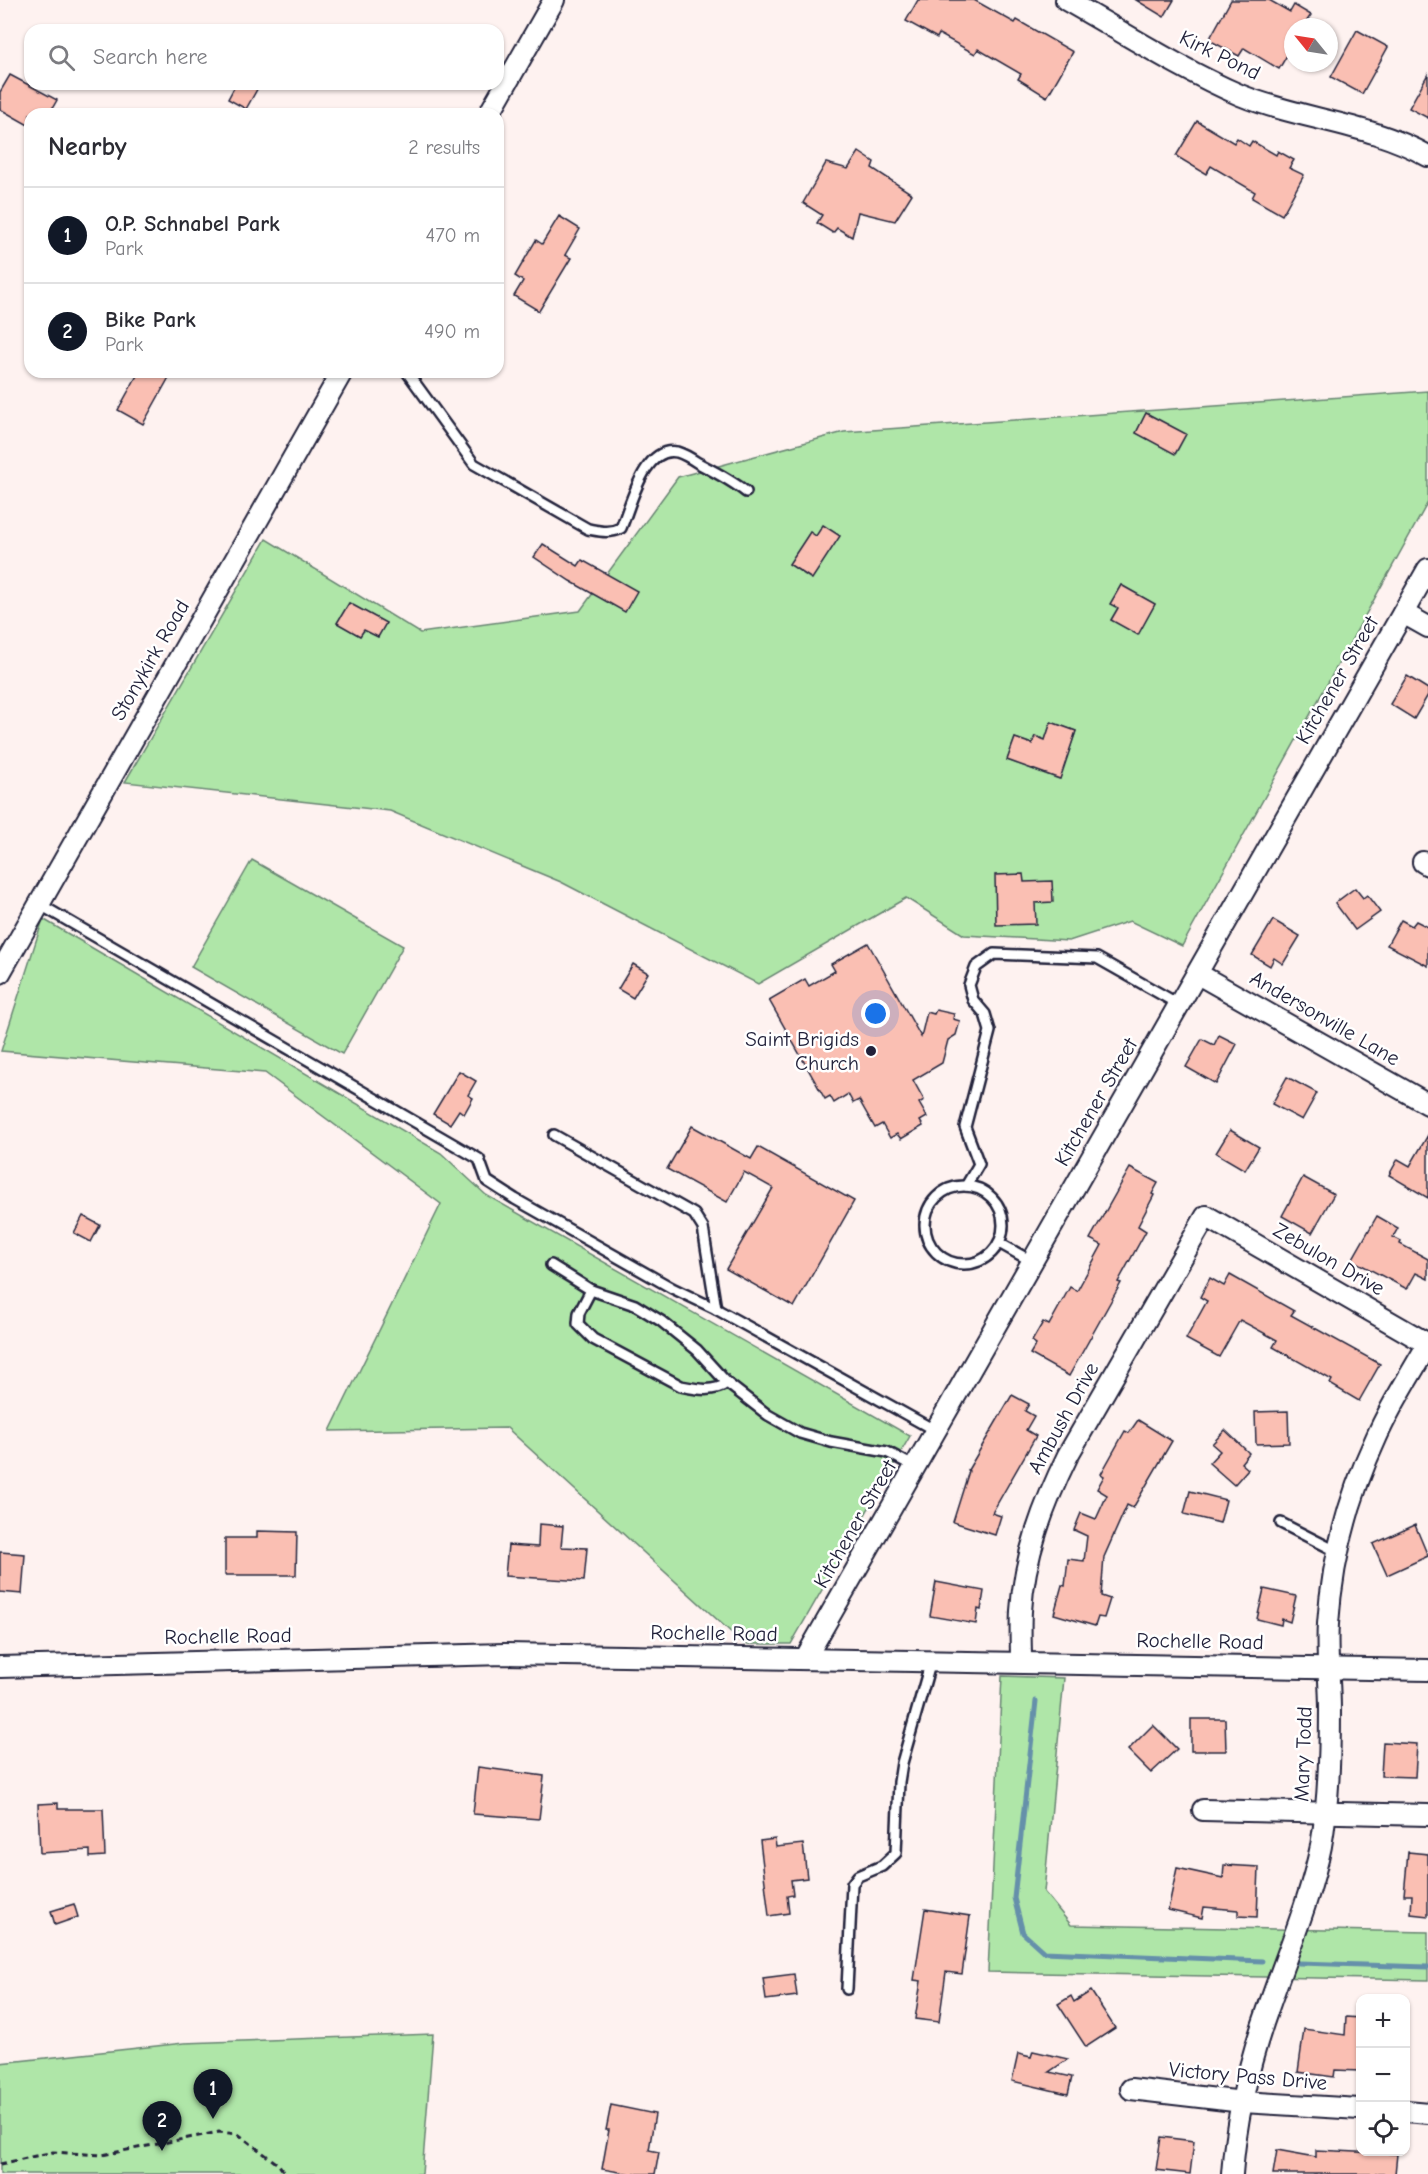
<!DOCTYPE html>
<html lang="en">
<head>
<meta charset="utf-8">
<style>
	:root { --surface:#fff; --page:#f7f7f7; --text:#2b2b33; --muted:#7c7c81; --line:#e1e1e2; --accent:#111827 }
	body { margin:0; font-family:"Comic Neue",sans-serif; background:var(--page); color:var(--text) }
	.controls { position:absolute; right:18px; bottom:18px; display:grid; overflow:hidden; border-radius:12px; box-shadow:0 2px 4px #0004 }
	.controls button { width:54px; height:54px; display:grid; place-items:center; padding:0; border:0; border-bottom:2px solid var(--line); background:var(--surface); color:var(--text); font:30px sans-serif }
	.compass { position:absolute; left:1284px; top:18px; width:54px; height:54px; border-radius:50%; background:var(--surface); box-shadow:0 2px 4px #0004; rotate:300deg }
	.you { position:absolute; left:876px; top:1014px; width:21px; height:21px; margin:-15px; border:4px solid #fff; border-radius:50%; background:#1a73e8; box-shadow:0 0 0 9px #1a73e833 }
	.badge { display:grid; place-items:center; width:39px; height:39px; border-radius:50%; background:var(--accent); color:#fff; font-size:20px; font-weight:700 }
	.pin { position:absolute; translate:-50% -50px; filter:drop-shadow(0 2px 3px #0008) }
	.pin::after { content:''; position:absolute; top:32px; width:21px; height:18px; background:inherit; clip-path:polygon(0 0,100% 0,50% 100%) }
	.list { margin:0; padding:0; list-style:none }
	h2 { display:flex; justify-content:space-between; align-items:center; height:78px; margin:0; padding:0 24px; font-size:26px }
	h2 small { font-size:20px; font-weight:400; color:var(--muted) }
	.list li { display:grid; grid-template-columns:39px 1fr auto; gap:18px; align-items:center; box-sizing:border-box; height:96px; padding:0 24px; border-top:2px solid var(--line) }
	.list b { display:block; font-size:22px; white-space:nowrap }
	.list p { margin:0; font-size:20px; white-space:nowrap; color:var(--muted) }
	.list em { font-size:20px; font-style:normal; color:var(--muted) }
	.icon { flex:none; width:33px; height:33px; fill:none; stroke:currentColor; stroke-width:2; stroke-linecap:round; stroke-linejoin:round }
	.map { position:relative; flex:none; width:1428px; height:2174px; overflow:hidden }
	.search { position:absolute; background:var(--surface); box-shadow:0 2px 4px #0004; left:24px; top:24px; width:480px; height:66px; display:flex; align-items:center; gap:15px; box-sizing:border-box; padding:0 21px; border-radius:18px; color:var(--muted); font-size:22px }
	.panel { position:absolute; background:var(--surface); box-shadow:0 2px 4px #0004; left:24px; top:108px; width:480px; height:270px; border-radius:18px }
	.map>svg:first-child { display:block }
	.green { fill:#afe6a8; stroke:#688472; stroke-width:1.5; fill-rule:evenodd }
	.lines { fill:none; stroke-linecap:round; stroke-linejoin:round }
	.stream { stroke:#6590aa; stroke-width:5 }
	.building { fill:#fabfb3; stroke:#22223b; stroke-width:1.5 }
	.service-casing { stroke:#22223b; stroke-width:14 }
	.minor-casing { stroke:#22223b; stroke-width:24 }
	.path { stroke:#22223b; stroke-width:3; stroke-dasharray:6 4.5; stroke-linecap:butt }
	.service { stroke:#fff; stroke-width:9 }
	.minor { stroke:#fff; stroke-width:20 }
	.poi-dot { fill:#22223b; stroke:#fff; stroke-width:2 }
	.labels { text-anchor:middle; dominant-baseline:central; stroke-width:5; stroke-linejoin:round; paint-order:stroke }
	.street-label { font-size:21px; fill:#22223b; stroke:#fff }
	.poi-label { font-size:21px; fill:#22223b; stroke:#fff; text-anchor:end }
</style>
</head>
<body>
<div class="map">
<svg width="1428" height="2174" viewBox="0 0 1428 2174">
	<rect width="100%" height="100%" fill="#fef2f0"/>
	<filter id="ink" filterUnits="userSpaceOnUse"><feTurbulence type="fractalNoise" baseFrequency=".0167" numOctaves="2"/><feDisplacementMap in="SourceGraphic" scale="12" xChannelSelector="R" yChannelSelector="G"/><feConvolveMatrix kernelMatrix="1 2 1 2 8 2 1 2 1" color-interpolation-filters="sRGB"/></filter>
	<g filter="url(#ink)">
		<g class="green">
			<path d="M1428 391V502L1182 946 1130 921 1069 941 964 935 906 898 758 984 561 882 390 811 125 782 266 539 420 633 580 611 678 477 844 432ZM1146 413 1186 434 1176 453 1136 433ZM810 532 816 536H839L811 579 789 564ZM1121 585 1155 604 1138 634 1111 620 1118 608 1111 604ZM349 603 386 623 378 637 364 630 360 636 337 623ZM1051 722 1076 731 1059 779 1007 760 1015 738 1032 744 1035 736 1045 740Z"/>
			<polygon points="252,860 403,946 342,1054 191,967"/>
			<polygon points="43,919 441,1153 486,1195 910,1436 791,1644 744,1644 507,1428 330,1431 441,1204 265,1073 1,1051"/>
			<polygon points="1002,1676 1064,1678 1044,1892 1071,1925 1428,1932 1428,1980 988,1972"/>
			<polygon points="433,2034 422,2174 0,2174 0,2063 184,2043"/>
		</g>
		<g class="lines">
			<g class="stream">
				<polyline points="1036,1701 1014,1898 1023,1933 1044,1952 1262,1961"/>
				<polyline points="1299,1963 1428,1967"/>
			</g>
		</g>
		<g class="building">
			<polygon points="918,0 974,0 1015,23 1017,20 1073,52 1047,97 1018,79 1021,74 978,49 975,54 939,34 937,38 906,21"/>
			<polygon points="1136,0 1174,0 1164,17"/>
			<polygon points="1231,0 1269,0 1290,12 1294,5 1311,15 1306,22 1314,27 1293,27 1293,45 1279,69 1244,48 1239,56 1209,40"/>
			<polygon points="1357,30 1388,47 1362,94 1331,77"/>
			<polygon points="1428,74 1428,118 1409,108"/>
			<polygon points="10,75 57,100 49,114 30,114 30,126 0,109 0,92"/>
			<polygon points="236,84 260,84 246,109 228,99"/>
			<polygon points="1197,121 1234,143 1237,138 1249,146 1252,141 1276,155 1278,151 1294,160 1289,168 1304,175 1282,215 1252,198 1255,192 1211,166 1206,174 1176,156"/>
			<polygon points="859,152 874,162 872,168 912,194 895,221 858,212 852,237 837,228 833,233 817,223 822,215 803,203 826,163 848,169"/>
			<polygon points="559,216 580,229 565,255 571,258 539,311 514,296 523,281 515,276 536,240 542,244"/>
			<polygon points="139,372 172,372 143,424 118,410"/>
			<polygon points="1146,413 1186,434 1175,454 1136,433"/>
			<polygon points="823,525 840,536 812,579 789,564 810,532 816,536"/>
			<polygon points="543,544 578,566 582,560 637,591 625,612 570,581 534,557"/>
			<polygon points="1121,585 1155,604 1138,635 1111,620 1118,608 1110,604"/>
			<polygon points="349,603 386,623 378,637 364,630 360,636 337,623"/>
			<polygon points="1407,676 1428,689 1428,695 1414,719 1390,704"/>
			<polygon points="1051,722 1076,731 1060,779 1007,760 1015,738 1032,744 1035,736 1045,740"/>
			<polygon points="1023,874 1024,882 1052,881 1053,902 1035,903 1036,924 996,925 995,875"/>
			<polygon points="1355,888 1363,898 1367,895 1380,912 1355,930 1335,903"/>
			<polygon points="1273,920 1300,936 1283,964 1274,958 1270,966 1252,955"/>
			<polygon points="1401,920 1412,926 1416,921 1428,927 1428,966 1387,945"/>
			<polygon points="868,943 921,1037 927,1012 934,1014 936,1010 954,1014 953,1019 960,1021 956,1035 948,1040 942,1063 913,1080 924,1100 919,1103 927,1117 920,1121 923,1126 901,1139 897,1134 890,1138 882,1124 875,1128 859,1100 853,1103 848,1094 834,1103 830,1096 825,1099 769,1000 805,979 809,986 835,971 831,964"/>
			<polygon points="633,964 648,973 633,998 618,989"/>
			<polygon points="1219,1035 1237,1044 1216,1084 1186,1067 1202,1039 1214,1045"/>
			<polygon points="459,1071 476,1081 468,1095 473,1098 464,1114 459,1110 450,1124 433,1114"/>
			<polygon points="1287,1077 1317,1093 1302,1120 1272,1104"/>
			<polygon points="692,1126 751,1159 758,1147 854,1201 794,1307 726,1269 773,1188 744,1172 727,1202 667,1169"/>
			<polygon points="1230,1130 1259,1147 1245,1170 1216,1153"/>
			<polygon points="1428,1135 1428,1198 1389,1175 1398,1159 1410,1166"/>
			<polygon points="1130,1168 1158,1183 1152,1194 1154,1195 1138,1226 1146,1231 1118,1282 1121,1283 1069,1376 1030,1354 1036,1344 1032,1341 1043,1322 1049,1325 1070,1287 1077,1291 1102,1245 1090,1239"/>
			<polygon points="1303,1177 1334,1194 1312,1233 1282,1216"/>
			<polygon points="83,1216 100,1225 91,1242 74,1233"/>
			<polygon points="1377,1216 1398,1228 1393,1237 1401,1241 1400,1244 1428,1259 1428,1279 1416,1273 1407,1289 1352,1260"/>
			<polygon points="1230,1275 1294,1311 1291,1315 1380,1364 1359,1401 1330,1384 1332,1380 1273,1347 1277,1340 1240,1320 1219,1357 1186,1339 1207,1301 1200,1297 1210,1278 1224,1286"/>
			<polygon points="1012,1395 1029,1404 1025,1411 1034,1416 1026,1430 1036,1436 992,1513 1001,1516 995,1535 953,1522 969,1471 968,1470"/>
			<polygon points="1288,1411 1289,1443 1256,1444 1255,1412"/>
			<polygon points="1138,1420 1172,1441 1133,1508 1127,1505 1104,1557 1101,1596 1110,1599 1104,1618 1098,1617 1095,1626 1054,1614 1062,1585 1065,1586 1068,1559 1084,1561 1087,1536 1074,1530 1081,1513 1096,1519 1107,1495 1097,1489 1104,1476 1101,1474 1125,1431 1129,1433"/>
			<polygon points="1225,1430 1249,1453 1241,1463 1248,1469 1234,1485 1209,1463 1220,1451 1212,1444"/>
			<polygon points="1190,1491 1226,1500 1220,1523 1184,1514"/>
			<polygon points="539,1524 563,1526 561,1547 587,1548 584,1581 505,1576 508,1545 538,1547"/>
			<polygon points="1415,1525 1428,1556 1387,1575 1373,1544"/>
			<polygon points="257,1531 297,1532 296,1575 225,1575 225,1538 257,1538"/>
			<polygon points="0,1552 25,1554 22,1594 0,1592"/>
			<polygon points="936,1582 984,1591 981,1610 978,1609 976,1624 930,1616"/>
			<polygon points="1264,1589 1296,1596 1290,1622 1282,1619 1281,1625 1257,1619"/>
			<polygon points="1191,1719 1225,1719 1226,1751 1191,1751"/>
			<polygon points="1153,1725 1177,1749 1151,1773 1128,1750"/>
			<polygon points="1383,1742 1417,1744 1415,1777 1381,1776"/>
			<polygon points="478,1767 544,1776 539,1819 473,1814"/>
			<polygon points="58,1803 58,1809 103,1809 105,1856 90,1857 90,1850 40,1853 38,1804"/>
			<polygon points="775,1839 776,1847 803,1844 807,1878 791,1880 793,1895 787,1896 789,1913 769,1916 760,1841"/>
			<polygon points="1408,1852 1428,1854 1428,1916 1411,1914 1412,1895 1404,1895"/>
			<polygon points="1224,1865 1259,1867 1257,1917 1238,1916 1238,1910 1204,1907 1202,1918 1168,1910 1177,1868 1223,1878"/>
			<polygon points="74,1904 78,1917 55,1925 51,1911"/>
			<polygon points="925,1909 970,1916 962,1974 946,1972 939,2022 915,2019 921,1981 914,1980"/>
			<polygon points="794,1974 797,1996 766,2000 763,1978"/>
			<polygon points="1091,1991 1115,2028 1086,2047 1058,2004 1071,1996 1074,2002"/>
			<polygon points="1346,2017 1360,2018 1360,2071 1335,2070 1334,2077 1298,2072 1304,2029 1345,2035"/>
			<polygon points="1033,2051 1068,2059 1049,2072 1072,2077 1068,2094 1012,2081 1018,2054 1031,2057"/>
			<polygon points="611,2105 655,2114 649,2150 659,2152 655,2174 631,2174 602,2169 609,2130 606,2130"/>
			<polygon points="1161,2137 1194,2141 1190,2174 1156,2170"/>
			<polygon points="1277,2150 1316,2157 1316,2150 1397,2154 1395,2174 1273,2174"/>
		</g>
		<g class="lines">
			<g class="service-casing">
				<g id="service">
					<path d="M407 372 474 464 588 529C599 531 610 534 621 528 631 505 644 445 677 452 684 454 692 459 698 463 715 472 731 480 746 492"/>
					<polyline points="39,904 479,1159 487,1181 515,1199 672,1288 716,1309 936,1431"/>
					<polyline points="554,1135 694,1214 703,1228 716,1309"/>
					<polyline points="966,1186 979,1164 965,1127 990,1031 985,1014 973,1000 969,985 976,967 994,954 1097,958 1180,1005"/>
					<circle cx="964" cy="1225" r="39"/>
					<polyline points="999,1243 1033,1262"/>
					<polyline points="551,1265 591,1290 635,1305 661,1321 697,1350 727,1383 768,1415 800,1433 831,1442 887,1452 915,1467"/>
					<path d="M591 1290 579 1313 578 1324 593 1339 681 1386C696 1389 714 1393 727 1383"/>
					<polyline points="1281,1523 1338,1552"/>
					<polyline points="847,1989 852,1884 858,1876 882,1866 896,1853 899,1782 902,1763 931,1661"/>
				</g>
			</g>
			<g class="minor-casing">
				<g id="minor">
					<path d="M1066 0C1123 32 1180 69 1240 95 1301 120 1370 123 1428 156"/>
					<polyline points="489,114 554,0"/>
					<polyline points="1403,613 1428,627"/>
					<polyline points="1423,862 1428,865"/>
					<polyline points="0,973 342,372"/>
					<polyline points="1198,974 1428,1104"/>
					<polyline points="805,1659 1428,569"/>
					<path d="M1021 1662C1021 1645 1020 1628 1021 1611 1024 1556 1044 1504 1068 1455L1206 1216 1428 1344"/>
					<polyline points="0,1667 505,1654 1428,1670"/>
					<polyline points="1203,1810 1428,1815"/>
					<polyline points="1131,2089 1243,2102 1360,2109"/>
					<polyline points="1406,2111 1428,2113"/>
					<path d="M1232 2174C1236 2117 1250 2059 1269 2006 1287 1953 1310 1900 1321 1846 1329 1801 1330 1755 1330 1710 1330 1681 1326 1653 1328 1624 1332 1559 1350 1494 1377 1436 1391 1404 1411 1374 1428 1344"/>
				</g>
			</g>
			<polyline class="path" points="0,2164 53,2152 102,2155 219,2132 238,2134 279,2165 285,2174"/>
			<use href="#service" class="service"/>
			<use href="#minor" class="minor"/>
		</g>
	</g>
	<circle class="poi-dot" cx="871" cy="1051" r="6"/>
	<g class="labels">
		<g class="street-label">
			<text transform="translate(1220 55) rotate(26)">Kirk Pond</text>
			<text transform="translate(150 660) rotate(-60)">Stonykirk Road</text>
			<text transform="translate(1337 680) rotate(-60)">Kitchener Street</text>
			<text transform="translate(1325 1018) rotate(30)">Andersonville Lane</text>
			<text transform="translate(1096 1102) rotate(-60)">Kitchener Street</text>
			<text transform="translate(1329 1259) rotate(30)">Zebulon Drive</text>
			<text transform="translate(1063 1418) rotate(-61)">Ambush Drive</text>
			<text transform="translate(855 1524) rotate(-60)">Kitchener Street</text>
			<text transform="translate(714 1633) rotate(1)">Rochelle Road</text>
			<text transform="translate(228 1636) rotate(-1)">Rochelle Road</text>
			<text transform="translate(1200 1641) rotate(1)">Rochelle Road</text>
			<text transform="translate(1303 1754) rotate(-88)">Mary Todd</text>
			<text transform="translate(1248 2076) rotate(5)">Victory Pass Drive</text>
		</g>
		<g class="poi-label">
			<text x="859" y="1039">Saint Brigids<tspan x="859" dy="24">Church</tspan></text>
		</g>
	</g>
</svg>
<div class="controls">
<button>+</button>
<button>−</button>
<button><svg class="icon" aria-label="locate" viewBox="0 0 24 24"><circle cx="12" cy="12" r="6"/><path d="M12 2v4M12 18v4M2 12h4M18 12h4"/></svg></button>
</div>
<svg class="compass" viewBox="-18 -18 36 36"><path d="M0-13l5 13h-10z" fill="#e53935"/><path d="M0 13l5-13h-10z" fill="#7c7c81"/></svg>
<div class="you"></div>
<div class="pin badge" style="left:213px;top:2119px">1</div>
<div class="pin badge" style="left:162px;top:2151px">2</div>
<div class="search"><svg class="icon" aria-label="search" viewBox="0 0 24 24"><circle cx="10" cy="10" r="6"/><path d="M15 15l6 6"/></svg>Search here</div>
<section class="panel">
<h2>Nearby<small>2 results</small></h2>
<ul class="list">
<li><span class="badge">1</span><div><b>O.P. Schnabel Park</b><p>Park</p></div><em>470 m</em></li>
<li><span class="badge">2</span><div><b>Bike Park</b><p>Park</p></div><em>490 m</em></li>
</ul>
</section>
</div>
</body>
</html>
